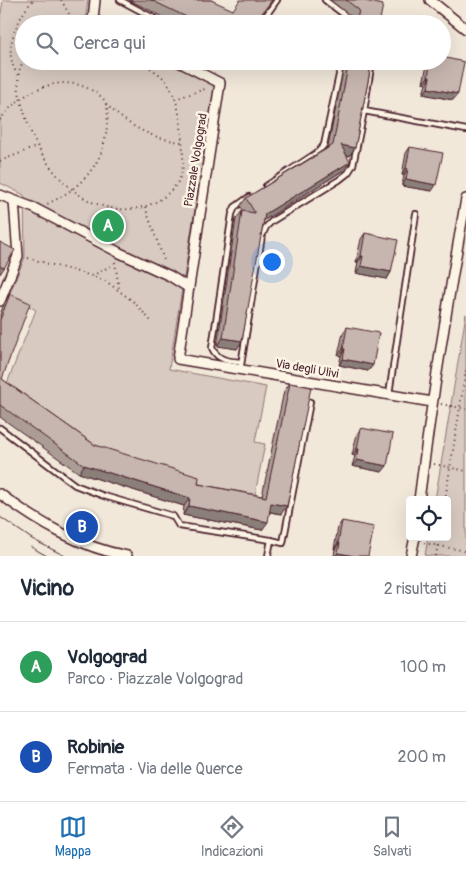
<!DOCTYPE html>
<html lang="it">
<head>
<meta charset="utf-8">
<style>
	:root { --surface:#fff; --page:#f2f2f3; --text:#1f2937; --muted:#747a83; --line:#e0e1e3; --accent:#1f6fb2 }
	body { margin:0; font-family:Pangolin,sans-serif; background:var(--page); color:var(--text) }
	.controls { position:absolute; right:15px; bottom:15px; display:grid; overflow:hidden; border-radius:5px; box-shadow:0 5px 20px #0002 }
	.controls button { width:45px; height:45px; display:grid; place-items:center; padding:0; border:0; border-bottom:1px solid var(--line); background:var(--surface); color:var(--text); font:25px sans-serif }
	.you { position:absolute; left:271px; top:261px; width:18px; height:18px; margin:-12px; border:4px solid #fff; border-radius:50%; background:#1a73e8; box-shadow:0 0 0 8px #1a73e833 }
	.badge { display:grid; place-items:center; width:32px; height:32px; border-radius:50%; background:var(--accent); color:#fff; font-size:16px; font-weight:700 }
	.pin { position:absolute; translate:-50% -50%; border:2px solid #fff; box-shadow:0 1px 5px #0006 }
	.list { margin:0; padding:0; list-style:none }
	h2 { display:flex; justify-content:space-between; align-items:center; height:65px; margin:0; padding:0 20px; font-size:21px }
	h2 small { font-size:16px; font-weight:400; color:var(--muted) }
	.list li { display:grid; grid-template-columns:32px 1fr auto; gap:15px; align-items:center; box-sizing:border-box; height:90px; padding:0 20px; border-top:1px solid var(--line) }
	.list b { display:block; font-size:19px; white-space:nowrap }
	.list p { margin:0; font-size:16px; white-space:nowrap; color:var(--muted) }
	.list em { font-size:16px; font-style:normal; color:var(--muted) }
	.icon { flex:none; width:28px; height:28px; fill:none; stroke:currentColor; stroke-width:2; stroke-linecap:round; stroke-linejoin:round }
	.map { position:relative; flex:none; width:466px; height:556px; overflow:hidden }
	.search { position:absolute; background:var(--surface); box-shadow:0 5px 20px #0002; left:15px; right:15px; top:15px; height:55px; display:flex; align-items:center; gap:12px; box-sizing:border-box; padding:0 18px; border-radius:28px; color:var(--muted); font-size:19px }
	.sheet { height:245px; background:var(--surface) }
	nav { display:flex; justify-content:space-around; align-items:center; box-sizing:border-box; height:70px; border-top:1px solid var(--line); background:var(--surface); font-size:14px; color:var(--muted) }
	nav a { display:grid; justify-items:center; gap:2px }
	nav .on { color:var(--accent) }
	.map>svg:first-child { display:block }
	.park { fill:#d8cac0; stroke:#917476 }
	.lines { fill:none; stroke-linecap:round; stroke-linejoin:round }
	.lane-casing { stroke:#4a1f2b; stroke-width:8 }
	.street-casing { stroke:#4a1f2b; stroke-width:12 }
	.path { stroke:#4a1f2b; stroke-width:2; stroke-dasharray:1 4; stroke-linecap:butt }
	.lane { stroke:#fcf5e5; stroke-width:4.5 }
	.street { stroke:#fcf5e5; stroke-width:9 }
	.tram { stroke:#4a1f2b; stroke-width:1 }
	.wall { fill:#ab9d96; stroke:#4a1f2b }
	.shaded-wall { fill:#8b7f7a; stroke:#4a1f2b }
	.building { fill:#c7b6af; stroke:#4a1f2b }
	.labels { text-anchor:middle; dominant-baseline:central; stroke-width:5; stroke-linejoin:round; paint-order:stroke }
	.street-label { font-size:12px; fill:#4a1f2b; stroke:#fcf5e5 }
</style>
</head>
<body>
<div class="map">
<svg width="466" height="556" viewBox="0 0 466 556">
	<rect width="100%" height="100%" fill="#f1e8da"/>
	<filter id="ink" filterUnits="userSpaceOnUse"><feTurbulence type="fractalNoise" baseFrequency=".02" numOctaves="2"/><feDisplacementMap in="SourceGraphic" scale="10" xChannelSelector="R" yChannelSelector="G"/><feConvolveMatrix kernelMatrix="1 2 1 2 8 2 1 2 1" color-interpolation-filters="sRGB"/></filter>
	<g filter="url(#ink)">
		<g class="park">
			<polygon points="3,0 88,0 85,22 88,24 24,24 24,61 165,61 215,86 169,369 266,387 255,442 265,444 254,499 209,490 193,479 94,449 6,386 36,310 9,295 25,257 24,195 0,183 0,19"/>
			<polygon points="466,314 466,556 425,556 428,537 447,537 447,500 435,500"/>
		</g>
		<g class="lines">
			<g class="lane-casing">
				<g id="lane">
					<polyline points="120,0 165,24"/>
					<polyline points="325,0 346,16 349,24"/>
					<polyline points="260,24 277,0"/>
					<polyline points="372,61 364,111 466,130"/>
					<polyline points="266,186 318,152 324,145 342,61"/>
					<path d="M241 362C229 361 218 361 212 348L232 214 235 207 249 197"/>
					<polyline points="241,365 262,236 266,227 272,221 339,180 348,173 353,165 364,111"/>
					<polyline points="389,394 416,214"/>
					<polyline points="0,428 75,485 104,496 173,516 179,526 271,540"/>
					<polyline points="268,556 271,540 283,543 310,402"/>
				</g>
			</g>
			<g class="street-casing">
				<g id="street">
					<polyline points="95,0 93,19 103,24"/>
					<polyline points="430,0 466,29"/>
					<polyline points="177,61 220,83 178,359 432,402"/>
					<polyline points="0,195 34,208 120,253 170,276 189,288"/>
					<polyline points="0,301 18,256 14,201"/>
					<path d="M0 494C38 522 79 547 127 556"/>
					<path d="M419 500C432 399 448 299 466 199"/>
					<polyline points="411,556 415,537"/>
				</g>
			</g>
			<g class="path">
				<polyline points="61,0 75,24"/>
				<path d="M24 60C14 76 19 95 24 111 32 142 48 170 73 190 103 215 149 218 175 186 186 173 183 153 182 138 181 121 178 99 168 84 161 73 148 67 138 61"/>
				<path d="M18 75C1 52 17 19 33 0"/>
				<polyline points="175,99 208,88"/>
				<path d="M106 104C128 126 152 139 182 142"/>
				<path d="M0 120C20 92 60 71 93 91 98 94 104 98 106 104 108 109 108 118 107 123 106 162 82 188 47 204"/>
				<polyline points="0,161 36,147"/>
				<polyline points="145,207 165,263"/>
				<polyline points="28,258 92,276 107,282 134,302 151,321"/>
				<polyline points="115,262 119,289"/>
				<polyline points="92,276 114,264"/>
				<polyline points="441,404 466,409"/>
				<polyline points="434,464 466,471"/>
				<polyline points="445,500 466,370"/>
				<polyline points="424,543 466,551"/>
				<polyline points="436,556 439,537"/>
			</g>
			<use href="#lane" class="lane"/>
			<use href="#street" class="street"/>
			<g class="tram">
				<polyline points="0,517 32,539 65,556"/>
				<polyline points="31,547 47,556"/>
			</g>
		</g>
		<g class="wall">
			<polygon points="129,0 211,0 254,24 178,24"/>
			<polygon points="330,0 366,0 365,1 379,24 352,24 353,18"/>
			<polygon points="345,61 372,61 355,148 349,156 346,155 344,170 264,220 237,349 217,346 236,219 242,211 244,211 240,206 246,198 328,147"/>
			<polygon points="428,61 442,61 453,100 423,94 426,84 423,83"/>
			<polygon points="410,147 432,191 402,186 404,175 402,175 406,153"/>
			<polygon points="365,233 391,272 387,279 356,273 358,262 356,262 361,239"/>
			<polygon points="0,242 4,268 0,274"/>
			<polygon points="10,294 2,379 95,445 198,484 262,496 284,391 290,383 281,514 270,512 262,530 183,515 184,506 79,473 0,417 0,314 5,302"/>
			<polygon points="347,327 373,365 368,371 339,365 341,356 338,355 343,333"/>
			<polygon points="361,428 382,472 352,466 355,456 352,455 357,434"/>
			<polygon points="342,521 368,556 334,556 335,549 334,549 338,527"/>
		</g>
		<g class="shaded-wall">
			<polygon points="428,77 430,77 426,84 423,83"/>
			<polygon points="428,88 458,94 453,100 423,94"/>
			<polygon points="341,145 355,148 349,156 335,153"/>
			<polygon points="350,162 344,170 260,223 265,214"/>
			<polygon points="406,168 408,169 404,175 402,175"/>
			<polygon points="406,179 436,185 432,191 402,186"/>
			<polygon points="361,256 363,256 358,262 356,262"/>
			<polygon points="361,266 391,272 387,279 356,273"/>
			<polygon points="223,338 242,341 237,349 217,346"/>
			<polygon points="343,349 345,349 341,356 338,355"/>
			<polygon points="343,359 373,365 368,371 339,365"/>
			<polygon points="357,449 359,449 355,456 352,455"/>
			<polygon points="357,460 387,466 382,472 352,466"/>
			<polygon points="84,465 190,498 184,506 79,473"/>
			<polygon points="271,503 287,506 281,514 266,511"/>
			<polygon points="189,506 268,522 262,530 183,515"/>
			<polygon points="338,543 340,543 335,549 334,549"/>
			<polygon points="338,553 355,556 335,556"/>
		</g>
		<g class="building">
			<polygon points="151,0 211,0 233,10 240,0 272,0 254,24 243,24 237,18 234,24 201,24"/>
			<polygon points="346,0 366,0 365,1 383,5 379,24 356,24 359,10"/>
			<polygon points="442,57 464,62 458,94 428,88 430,77 428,77 431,61 442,61"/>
			<polygon points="349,61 372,61 355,148 341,145 350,162 265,214 242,341 223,338 242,211 255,213 246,198 333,145"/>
			<polygon points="410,147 443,153 436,185 406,179 408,169 406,168"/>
			<polygon points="365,233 398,240 391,272 361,266 363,256 361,256"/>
			<polygon points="0,242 15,250 4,268 0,266"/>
			<polygon points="10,294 30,303 2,379 95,445 199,477 198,484 266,497 290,383 311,387 287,506 271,503 268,522 189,506 190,498 84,465 0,405 0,320"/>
			<polygon points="347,327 379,333 373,365 343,359 345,349 343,349"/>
			<polygon points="361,428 393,434 387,466 357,460 359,449 357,449"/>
			<polygon points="342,521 374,527 368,556 355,556 338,553 340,543 338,543"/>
		</g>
	</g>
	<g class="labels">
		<g class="street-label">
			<text transform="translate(196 160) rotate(-81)">Piazzale Volgograd</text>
			<text transform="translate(307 369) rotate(10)">Via degli Ulivi</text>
		</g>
	</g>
</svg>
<div class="controls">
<button><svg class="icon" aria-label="locate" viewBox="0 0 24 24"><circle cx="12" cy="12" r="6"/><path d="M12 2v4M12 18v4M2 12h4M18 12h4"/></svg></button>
</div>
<div class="you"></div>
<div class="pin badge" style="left:108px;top:226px;background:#2e9e5b">A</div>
<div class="pin badge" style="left:82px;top:527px;background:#1a4fb4">B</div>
<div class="search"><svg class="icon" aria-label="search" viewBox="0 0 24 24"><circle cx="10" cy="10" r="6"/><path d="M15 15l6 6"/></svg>Cerca qui</div>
</div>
<section class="sheet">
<h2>Vicino<small>2 risultati</small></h2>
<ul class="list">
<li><span class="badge" style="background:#2e9e5b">A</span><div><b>Volgograd</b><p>Parco · Piazzale Volgograd</p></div><em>100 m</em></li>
<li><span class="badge" style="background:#1a4fb4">B</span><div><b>Robinie</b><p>Fermata · Via delle Querce</p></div><em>200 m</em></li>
</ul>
</section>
<nav>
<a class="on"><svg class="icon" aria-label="map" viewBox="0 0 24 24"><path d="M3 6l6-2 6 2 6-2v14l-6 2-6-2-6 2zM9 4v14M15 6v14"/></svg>Mappa</a>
<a><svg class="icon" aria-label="directions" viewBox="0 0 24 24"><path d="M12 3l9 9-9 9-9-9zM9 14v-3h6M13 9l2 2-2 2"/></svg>Indicazioni</a>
<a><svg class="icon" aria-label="saved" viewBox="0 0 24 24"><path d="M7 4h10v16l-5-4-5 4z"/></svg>Salvati</a>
</nav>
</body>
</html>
